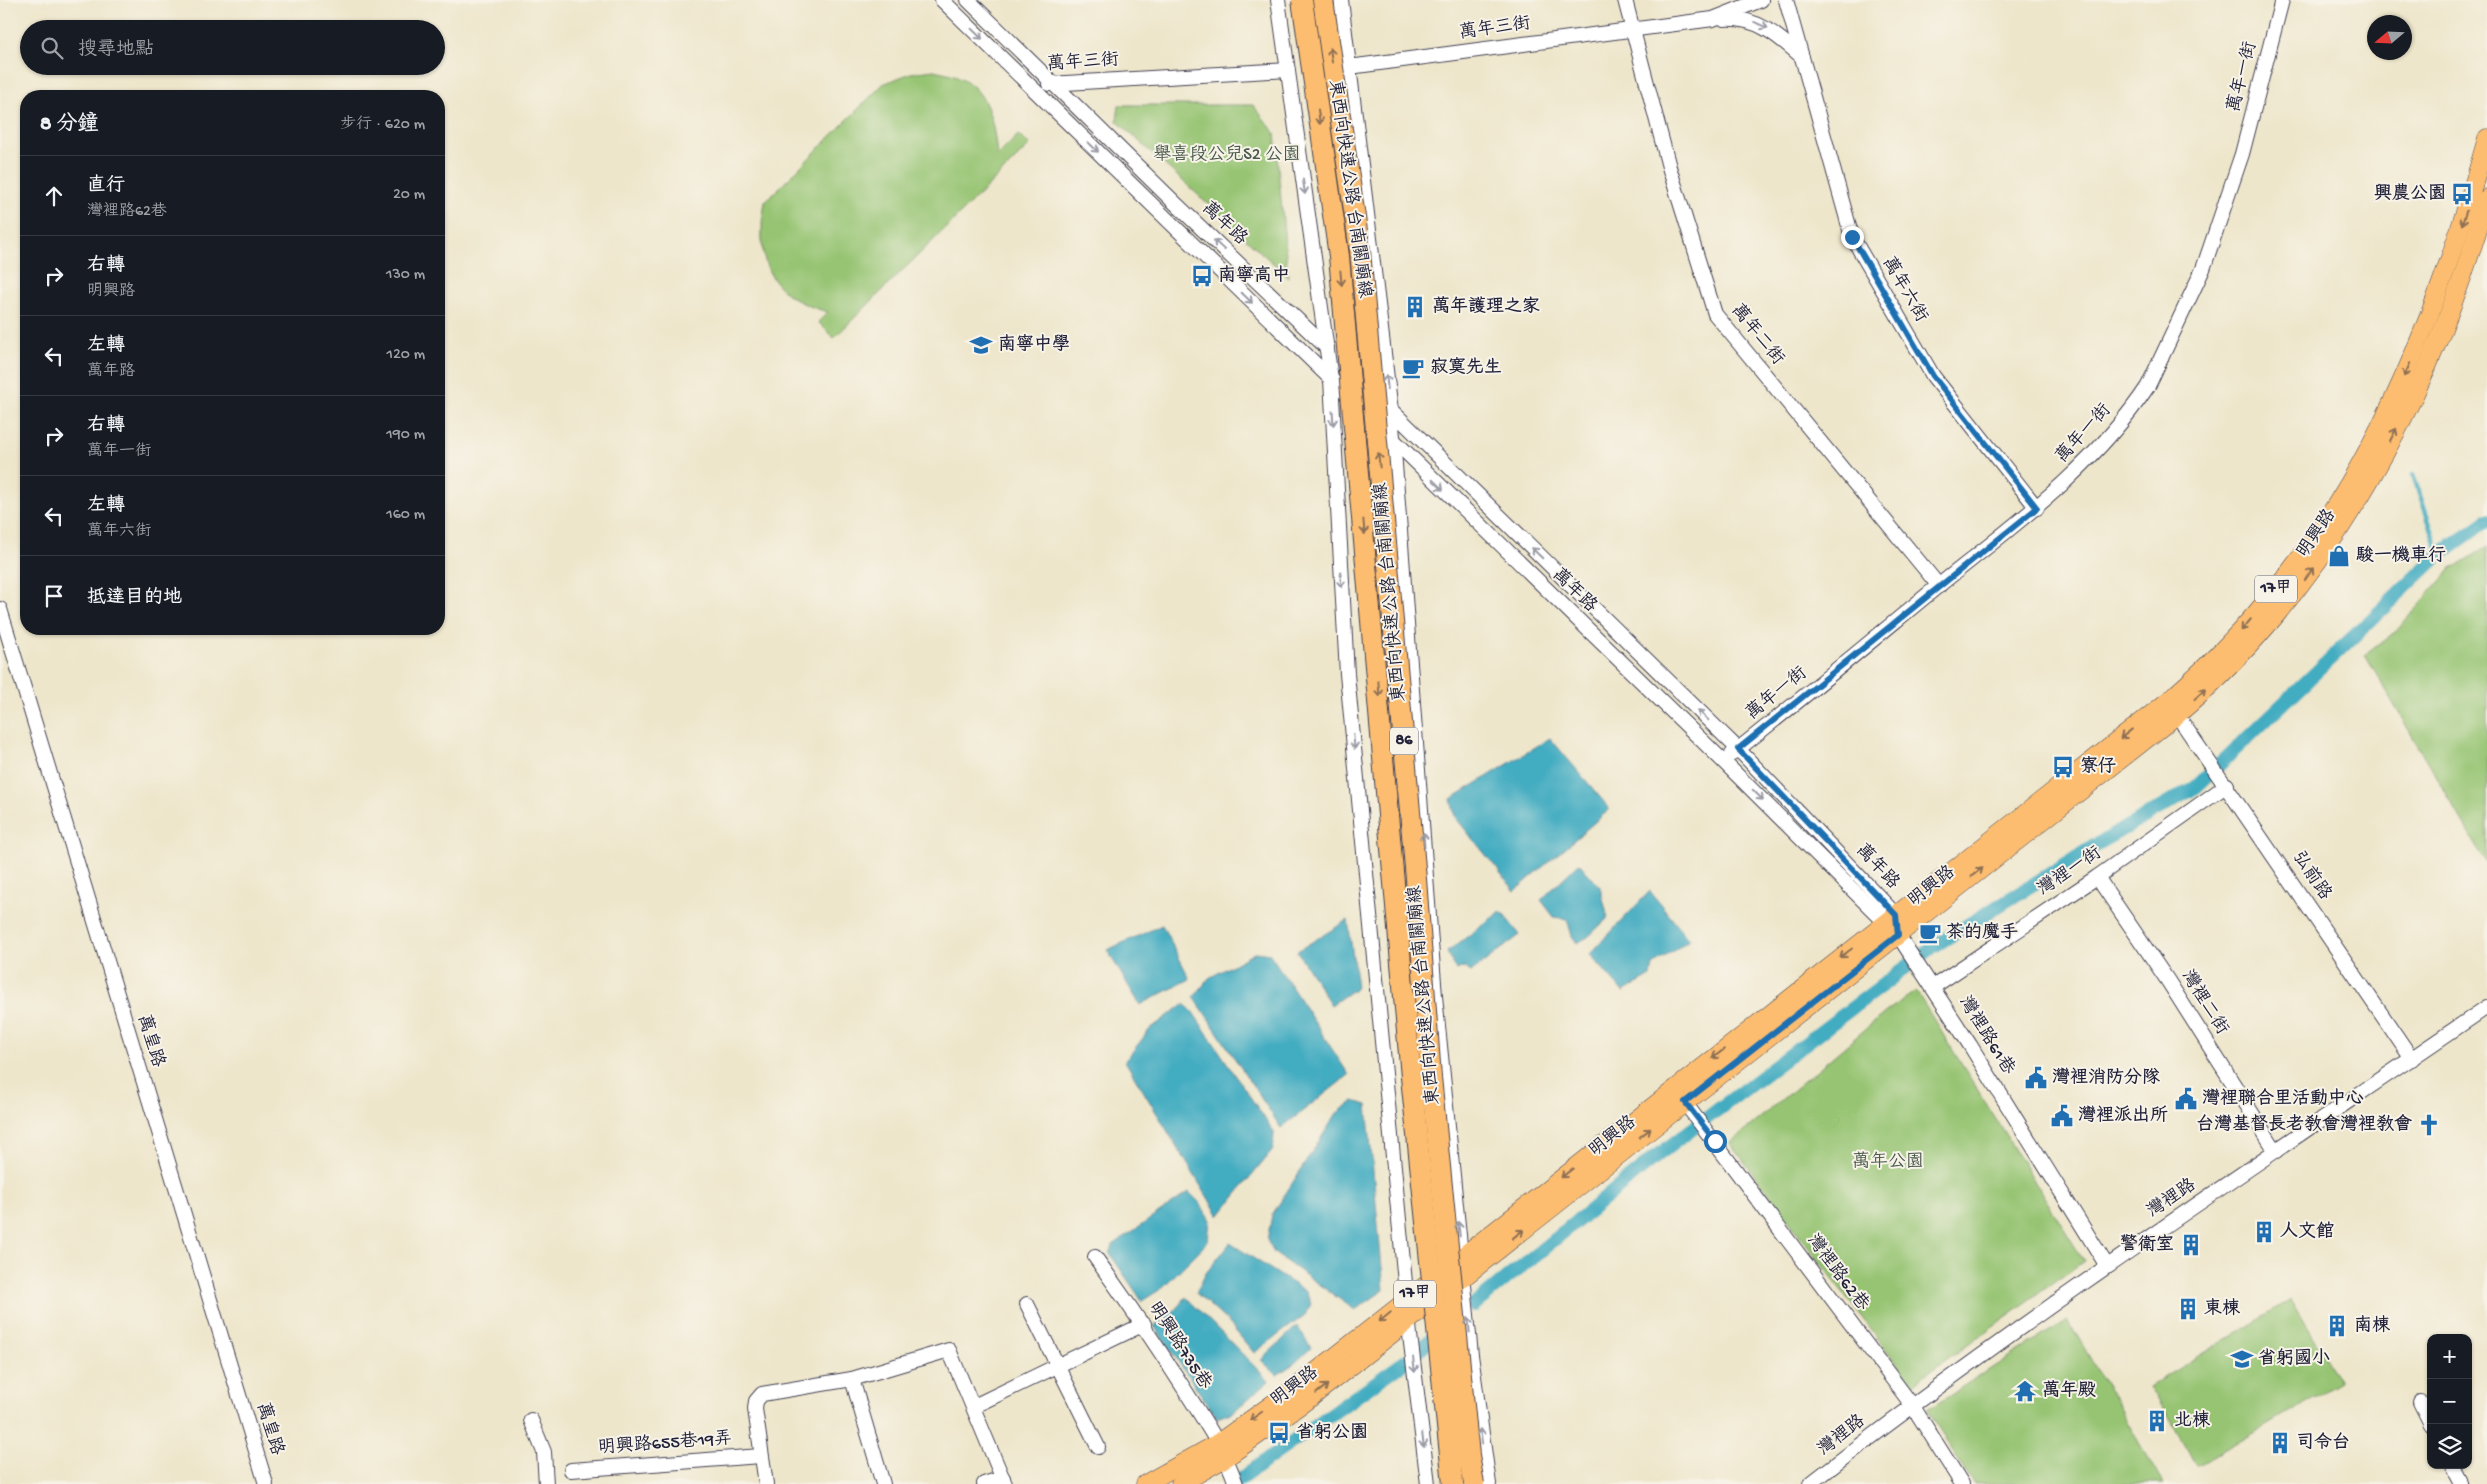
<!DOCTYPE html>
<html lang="zh-TW">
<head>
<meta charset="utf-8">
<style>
	:root { --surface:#171b24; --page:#242831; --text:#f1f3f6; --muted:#9ea1a6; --line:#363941 }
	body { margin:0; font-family:"Gochi Hand","LXGW WenKai TC",sans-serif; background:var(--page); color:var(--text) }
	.controls { position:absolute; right:15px; bottom:15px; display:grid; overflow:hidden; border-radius:10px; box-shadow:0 1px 4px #0004 }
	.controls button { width:45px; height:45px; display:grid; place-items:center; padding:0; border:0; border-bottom:1px solid var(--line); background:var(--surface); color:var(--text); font:25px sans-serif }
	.compass { position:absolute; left:2367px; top:15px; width:45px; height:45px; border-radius:50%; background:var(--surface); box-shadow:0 1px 4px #0004; rotate:251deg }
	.stop { position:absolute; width:15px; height:15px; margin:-11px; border:4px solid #1f6fb2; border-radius:50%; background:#fff }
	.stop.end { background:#1f6fb2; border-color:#fff; box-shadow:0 1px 5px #0008 }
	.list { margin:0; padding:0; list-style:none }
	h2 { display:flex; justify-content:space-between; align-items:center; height:65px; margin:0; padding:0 20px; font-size:21px }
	h2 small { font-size:16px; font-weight:400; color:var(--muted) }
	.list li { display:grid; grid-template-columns:32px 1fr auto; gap:15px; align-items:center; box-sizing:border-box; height:80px; padding:0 20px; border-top:1px solid var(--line) }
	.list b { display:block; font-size:19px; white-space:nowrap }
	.list p { margin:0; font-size:16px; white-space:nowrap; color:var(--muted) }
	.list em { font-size:16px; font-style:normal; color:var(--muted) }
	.icon { flex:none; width:28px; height:28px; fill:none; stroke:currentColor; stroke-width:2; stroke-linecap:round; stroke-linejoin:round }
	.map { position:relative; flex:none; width:2487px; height:1484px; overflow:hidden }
	.search { position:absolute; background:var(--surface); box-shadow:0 1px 4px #0004; left:20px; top:20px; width:425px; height:55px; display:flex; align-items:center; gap:12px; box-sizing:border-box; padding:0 18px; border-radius:28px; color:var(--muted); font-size:19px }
	.panel { position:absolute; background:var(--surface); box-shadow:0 1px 4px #0004; left:20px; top:90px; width:425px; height:545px; border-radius:20px }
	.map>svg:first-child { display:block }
	.green { fill:#96c472; stroke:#5c7356 }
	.water { fill:#42acc1; stroke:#32677e }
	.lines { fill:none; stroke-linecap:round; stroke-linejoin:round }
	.stream { stroke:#42acc1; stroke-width:4.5 }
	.canal { stroke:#42acc1; stroke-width:14 }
	.minor-casing { stroke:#413f51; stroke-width:16 }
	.major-casing { stroke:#413f51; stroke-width:19 }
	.minor { stroke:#fff; stroke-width:14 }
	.major { stroke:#fcbd6f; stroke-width:18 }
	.highway-bridge-casing { stroke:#413f51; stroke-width:22; stroke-linecap:butt }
	.highway-bridge { stroke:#fcbd6f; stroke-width:20 }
	.oneway { stroke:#9c9ca7 }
	.oneway2 { stroke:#8f7055 }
	.route { stroke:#1f6fb2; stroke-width:6 }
	.labels { text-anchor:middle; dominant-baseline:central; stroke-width:4; stroke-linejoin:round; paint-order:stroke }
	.shield { fill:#f7f3e8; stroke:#62616f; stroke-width:1 }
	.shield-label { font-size:16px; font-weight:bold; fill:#22223b }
	.street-label { font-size:18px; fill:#22223b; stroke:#f7f3e8 }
	.park-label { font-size:18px; fill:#4b5b4e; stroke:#f7f3e8 }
	.poi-label { font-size:18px; font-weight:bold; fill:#22223b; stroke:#f7f3e8; text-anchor:start }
</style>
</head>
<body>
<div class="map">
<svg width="2487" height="1484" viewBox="0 0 2487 1484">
	<rect width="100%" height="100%" fill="#f7f3e8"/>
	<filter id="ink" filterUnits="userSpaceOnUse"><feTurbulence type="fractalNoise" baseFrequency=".02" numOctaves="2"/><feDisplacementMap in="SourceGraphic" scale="10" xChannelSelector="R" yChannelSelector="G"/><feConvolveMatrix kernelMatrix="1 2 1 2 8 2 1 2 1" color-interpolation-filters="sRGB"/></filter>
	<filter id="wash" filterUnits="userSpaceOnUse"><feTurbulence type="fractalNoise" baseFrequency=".0096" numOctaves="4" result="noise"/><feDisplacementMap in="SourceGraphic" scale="20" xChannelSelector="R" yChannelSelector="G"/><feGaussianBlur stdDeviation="1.12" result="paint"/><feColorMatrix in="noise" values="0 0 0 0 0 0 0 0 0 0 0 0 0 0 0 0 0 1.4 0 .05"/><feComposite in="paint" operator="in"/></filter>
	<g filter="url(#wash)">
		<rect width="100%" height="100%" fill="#eee6cb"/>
		<g class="green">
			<path d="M934 70C941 72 951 73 957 76 990 90 994 126 997 156L1018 135 1030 145 834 338 818 322 828 312C767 296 755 261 765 202L883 84 911 73Z"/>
			<polygon points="1119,105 1253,105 1275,133 1288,277 1117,121"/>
			<polygon points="2487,547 2487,864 2365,655 2396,631 2449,571"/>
			<polygon points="1916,991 2084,1261 1912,1384 1730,1143 1887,1011"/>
			<polygon points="2291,1300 2340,1382 2197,1466 2150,1386"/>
			<polygon points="2068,1320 2163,1484 1973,1484 1927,1409"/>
		</g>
		<g class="water">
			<polygon points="1550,738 1610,809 1515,891 1455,817 1451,799"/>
			<polygon points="1579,863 1600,887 1608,918 1588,937 1577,943 1572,936 1567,919 1554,917 1541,900"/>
			<polygon points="1650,891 1689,940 1653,965 1651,976 1623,992 1590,954"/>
			<polygon points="1501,911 1520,935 1471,972 1464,967 1456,970 1447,952"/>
			<polygon points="1348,920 1357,987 1331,1005 1297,951"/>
			<polygon points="1162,925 1190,979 1140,1005 1107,950"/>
			<polygon points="1256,952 1270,954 1349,1075 1281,1128 1194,997 1209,978"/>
			<polygon points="1184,1004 1192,1011 1274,1132 1273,1150 1219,1216 1125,1061 1150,1029"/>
			<polygon points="1354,1101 1367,1105 1384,1290 1355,1310 1274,1253 1267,1240 1272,1215 1337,1113"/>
			<polygon points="1189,1192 1200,1203 1210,1220 1208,1242 1161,1289 1142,1301 1110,1254 1113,1245"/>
			<polygon points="1230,1243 1306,1292 1311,1304 1305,1315 1254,1353 1228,1322 1196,1293 1206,1273"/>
			<polygon points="1186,1297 1269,1381 1233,1412 1217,1418 1154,1326 1173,1312"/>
			<polygon points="1297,1326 1311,1348 1295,1363 1277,1375 1261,1360"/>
		</g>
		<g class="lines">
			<polyline class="stream" points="2413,475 2440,554"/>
			<g class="canal">
				<polyline points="1474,1305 1658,1155 1934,946 2096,845 2196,787 2440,554 2487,521"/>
				<polyline points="1419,1349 1442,1331"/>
				<polyline points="1233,1484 1406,1361"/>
			</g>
		</g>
	</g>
	<g filter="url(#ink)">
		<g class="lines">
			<g class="minor-casing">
				<g id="minor">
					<polyline points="942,0 1723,761 1898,935 1970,1045 2107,1266"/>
					<polyline points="968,0 1175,203 1327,348"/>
					<polyline points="1278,0 1331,379 1347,674 1410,1335 1428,1484"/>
					<polyline points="1341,0 1391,411 1435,996 1471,1355 1489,1484"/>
					<polyline points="1625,0 1669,167 1715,314 1939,586"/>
					<polyline points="1786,0 1852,237 1933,376 2037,508"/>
					<path d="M1724 19C1758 17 1778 36 1802 57"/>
					<polyline points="1349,67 1713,19 1761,0"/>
					<polyline points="1049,84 1288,70"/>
					<polyline points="1348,368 1738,749 1896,915 1897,924"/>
					<polyline points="0,609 266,1484"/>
					<polyline points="2177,715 2412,1059"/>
					<path d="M1732 754C1802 699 1870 642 1938 586 2014 525 2093 469 2148 386L2203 269 2242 154 2282 0"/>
					<polyline points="2097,877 2168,981 2276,1151"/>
					<polyline points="1933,987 2097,877 2227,785"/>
					<polyline points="1679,1095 1912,1405 1962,1484"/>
					<path d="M1095 1257C1126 1300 1155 1343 1183 1387 1203 1419 1224 1448 1236 1484"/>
					<polyline points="1027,1304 1098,1447"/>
					<polyline points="852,1379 883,1484"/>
					<polyline points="2420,1402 2431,1424"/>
					<polyline points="974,1406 1144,1324"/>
					<polyline points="531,1420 544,1452 546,1484"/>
					<polyline points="2451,1465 2461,1484"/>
					<polyline points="571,1470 761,1456"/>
					<polyline points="766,1484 755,1409 756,1401 762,1394 852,1379 949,1350 1005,1484"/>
					<polyline points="984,1484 1003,1478"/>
					<path d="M1810 1484C2028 1314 2259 1163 2487 1007"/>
				</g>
			</g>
			<g class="major-casing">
				<g id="major">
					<path d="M1145 1484 1218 1443 1299 1385 2168 701C2345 548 2425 358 2487 138"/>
					<path d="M1180 1484 1227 1457 1313 1396 2177 715C2332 584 2433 392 2487 198"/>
				</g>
			</g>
			<use href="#minor" class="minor"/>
			<use href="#major" class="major"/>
			<g class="highway-bridge-casing">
				<g id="highway-bridge">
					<polyline points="1302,0 1339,256 1411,1077 1453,1484"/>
					<polyline points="1323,0 1360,251 1416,879 1431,1077 1469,1455 1474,1484"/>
				</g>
			</g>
			<use href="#highway-bridge" class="highway-bridge"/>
		</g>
		<defs><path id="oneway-shaft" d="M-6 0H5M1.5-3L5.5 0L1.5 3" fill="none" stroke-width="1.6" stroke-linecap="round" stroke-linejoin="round" transform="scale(1.25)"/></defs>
		<g class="oneway">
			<use href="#oneway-shaft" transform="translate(1761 25) rotate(24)"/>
			<use href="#oneway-shaft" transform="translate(977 34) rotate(44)"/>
			<use href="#oneway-shaft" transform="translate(1093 147) rotate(44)"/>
			<use href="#oneway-shaft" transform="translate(1304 187) rotate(82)"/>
			<use href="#oneway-shaft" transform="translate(1219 245) rotate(-137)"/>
			<use href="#oneway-shaft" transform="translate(1247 298) rotate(44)"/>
			<use href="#oneway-shaft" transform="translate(1387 382) rotate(-96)"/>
			<use href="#oneway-shaft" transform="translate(1333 418) rotate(87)"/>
			<use href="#oneway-shaft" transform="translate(1438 485) rotate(44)"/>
			<use href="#oneway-shaft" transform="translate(1537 553) rotate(-136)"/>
			<use href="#oneway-shaft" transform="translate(1341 580) rotate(87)"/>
			<use href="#oneway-shaft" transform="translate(1703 715) rotate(-136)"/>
			<use href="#oneway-shaft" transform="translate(1354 742) rotate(85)"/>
			<use href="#oneway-shaft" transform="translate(1758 795) rotate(45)"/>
			<use href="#oneway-shaft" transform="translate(1424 840) rotate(-94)"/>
			<use href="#oneway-shaft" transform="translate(1459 1229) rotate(-96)"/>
			<use href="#oneway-shaft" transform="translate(1469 1325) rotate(-95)"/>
			<use href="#oneway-shaft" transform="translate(1414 1365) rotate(83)"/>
			<use href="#oneway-shaft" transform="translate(1481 1436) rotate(-99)"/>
			<use href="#oneway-shaft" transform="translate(1423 1440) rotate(83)"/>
		</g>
		<g class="oneway2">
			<use href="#oneway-shaft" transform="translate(1331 55) rotate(-98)"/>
			<use href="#oneway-shaft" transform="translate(1319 117) rotate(82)"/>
			<use href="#oneway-shaft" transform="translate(2464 218) rotate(108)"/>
			<use href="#oneway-shaft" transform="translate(1341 278) rotate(85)"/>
			<use href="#oneway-shaft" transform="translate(2407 370) rotate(115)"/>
			<use href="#oneway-shaft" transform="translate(2393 435) rotate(-63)"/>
			<use href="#oneway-shaft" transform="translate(1379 460) rotate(-95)"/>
			<use href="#oneway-shaft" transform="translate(1364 527) rotate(85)"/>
			<use href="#oneway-shaft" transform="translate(2309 574) rotate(-56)"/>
			<use href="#oneway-shaft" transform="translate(2246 625) rotate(130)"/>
			<use href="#oneway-shaft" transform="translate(1379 689) rotate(85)"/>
			<use href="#oneway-shaft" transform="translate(2200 694) rotate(-43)"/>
			<use href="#oneway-shaft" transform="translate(2126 734) rotate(142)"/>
			<use href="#oneway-shaft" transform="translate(1977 872) rotate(-38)"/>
			<use href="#oneway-shaft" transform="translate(1846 953) rotate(143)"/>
			<use href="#oneway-shaft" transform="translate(1718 1054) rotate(142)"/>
			<use href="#oneway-shaft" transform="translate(1645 1133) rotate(-38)"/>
			<use href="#oneway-shaft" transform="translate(1567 1173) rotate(142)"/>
			<use href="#oneway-shaft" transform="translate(1518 1234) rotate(-38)"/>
			<use href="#oneway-shaft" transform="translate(1385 1317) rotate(141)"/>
			<use href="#oneway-shaft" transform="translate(1322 1389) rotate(-38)"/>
			<use href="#oneway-shaft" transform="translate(1256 1416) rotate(145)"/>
		</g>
	</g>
	<g class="lines" filter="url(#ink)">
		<polyline class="route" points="1715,1141 1685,1102 1898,935 1896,915 1738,749 2037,508 1933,376 1852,237"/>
	</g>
	<defs>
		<g id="bus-bare" transform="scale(1.725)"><path d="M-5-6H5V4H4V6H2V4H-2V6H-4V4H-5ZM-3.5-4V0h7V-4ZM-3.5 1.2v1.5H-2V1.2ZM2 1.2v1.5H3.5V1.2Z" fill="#1f6fb2" stroke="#f7f3e8" stroke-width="2.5" paint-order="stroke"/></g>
		<g id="building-bare" transform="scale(1.725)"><path d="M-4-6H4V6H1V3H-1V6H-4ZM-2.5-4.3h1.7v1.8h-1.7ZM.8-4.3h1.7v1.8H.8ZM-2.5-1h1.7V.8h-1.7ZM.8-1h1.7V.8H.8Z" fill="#1f6fb2" stroke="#f7f3e8" stroke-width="2.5" paint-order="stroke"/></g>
		<g id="school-bare" transform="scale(1.725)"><path d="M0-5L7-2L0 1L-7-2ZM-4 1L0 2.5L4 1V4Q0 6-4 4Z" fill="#1f6fb2" stroke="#f7f3e8" stroke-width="2.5" paint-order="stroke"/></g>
		<g id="cafe-bare" transform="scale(1.725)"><path d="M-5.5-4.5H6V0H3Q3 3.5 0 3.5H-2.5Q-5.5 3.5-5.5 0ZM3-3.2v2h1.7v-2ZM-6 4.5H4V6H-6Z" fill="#1f6fb2" stroke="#f7f3e8" stroke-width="2.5" paint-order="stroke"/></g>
		<g id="shop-bare" transform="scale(1.725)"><path d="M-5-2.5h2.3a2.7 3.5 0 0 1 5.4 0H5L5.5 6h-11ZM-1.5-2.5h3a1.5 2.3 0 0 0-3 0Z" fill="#1f6fb2" stroke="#f7f3e8" stroke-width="2.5" paint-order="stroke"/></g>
		<g id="civic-bare" transform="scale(1.725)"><path d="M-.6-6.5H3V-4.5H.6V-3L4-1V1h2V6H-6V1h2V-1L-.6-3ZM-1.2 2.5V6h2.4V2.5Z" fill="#1f6fb2" stroke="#f7f3e8" stroke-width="2.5" paint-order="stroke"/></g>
		<g id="church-bare" transform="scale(1.725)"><path d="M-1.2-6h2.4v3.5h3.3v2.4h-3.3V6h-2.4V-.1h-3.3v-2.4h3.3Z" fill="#1f6fb2" stroke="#f7f3e8" stroke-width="2.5" paint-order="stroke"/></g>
		<g id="temple-bare" transform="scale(1.725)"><path d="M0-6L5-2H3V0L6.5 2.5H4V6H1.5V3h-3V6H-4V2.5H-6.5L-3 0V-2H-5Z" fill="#1f6fb2" stroke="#f7f3e8" stroke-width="2.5" paint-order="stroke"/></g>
	</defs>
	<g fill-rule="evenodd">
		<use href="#bus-bare" x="2462" y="194"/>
		<use href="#bus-bare" x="1202" y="276"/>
		<use href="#building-bare" x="1415" y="307"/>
		<use href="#school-bare" x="981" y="345"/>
		<use href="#cafe-bare" x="1413" y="368"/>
		<use href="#shop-bare" x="2339" y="556"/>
		<use href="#bus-bare" x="2063" y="767"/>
		<use href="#cafe-bare" x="1930" y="933"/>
		<use href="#civic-bare" x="2036" y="1078"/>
		<use href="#civic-bare" x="2186" y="1099"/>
		<use href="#civic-bare" x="2062" y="1116"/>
		<use href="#church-bare" x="2429" y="1125"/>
		<use href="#building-bare" x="2264" y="1232"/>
		<use href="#building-bare" x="2191" y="1245"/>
		<use href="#building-bare" x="2188" y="1309"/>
		<use href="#building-bare" x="2337" y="1326"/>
		<use href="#school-bare" x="2242" y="1359"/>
		<use href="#temple-bare" x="2025" y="1391"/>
		<use href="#building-bare" x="2157" y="1421"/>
		<use href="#bus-bare" x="1279" y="1433"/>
		<use href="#building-bare" x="2280" y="1443"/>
	</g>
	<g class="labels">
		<g class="shield">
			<rect x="2255" y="575.5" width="42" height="27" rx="4"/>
			<rect x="1390" y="727.5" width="28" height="27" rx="4"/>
			<rect x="1394" y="1280.5" width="42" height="27" rx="4"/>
		</g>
		<g class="shield-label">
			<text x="2276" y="589">17甲</text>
			<text x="1404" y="741">86</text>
			<text x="1415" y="1294">17甲</text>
		</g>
		<g class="street-label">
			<text transform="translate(1495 29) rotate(-8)">萬年三街</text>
			<text transform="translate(1083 63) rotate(-4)">萬年三街</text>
			<text transform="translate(2243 77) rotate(-76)">萬年一街</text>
			<text transform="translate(1349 189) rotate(82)">東西向快速公路 台南關廟線</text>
			<text transform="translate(1224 224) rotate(43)">萬年路</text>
			<text transform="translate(1904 290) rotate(60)">萬年六街</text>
			<text transform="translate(1757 335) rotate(51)">萬年二街</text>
			<text transform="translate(2084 434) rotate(-48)">萬年一街</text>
			<text transform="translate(2317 534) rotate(-56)">明興路</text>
			<text transform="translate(1574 591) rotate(44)">萬年路</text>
			<text transform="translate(1391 592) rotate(-95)">東西向快速公路 台南關廟線</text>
			<text transform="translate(1777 694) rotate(-39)">萬年一街</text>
			<text transform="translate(1877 867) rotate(47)">萬年路</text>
			<text transform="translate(2070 872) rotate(-34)">灣裡一街</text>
			<text transform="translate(2311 876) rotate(56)">弘前路</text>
			<text transform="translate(1932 887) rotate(-38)">明興路</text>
			<text transform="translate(1425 995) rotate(-95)">東西向快速公路 台南關廟線</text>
			<text transform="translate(2204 1003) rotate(58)">灣裡二街</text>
			<text transform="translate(1986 1036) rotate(58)">灣裡路61巷</text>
			<text transform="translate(150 1041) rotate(73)">萬皇路</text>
			<text transform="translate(1613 1137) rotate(-38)">明興路</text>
			<text transform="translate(2172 1199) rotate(-34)">灣裡路</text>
			<text transform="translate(1837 1273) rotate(53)">灣裡路62巷</text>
			<text transform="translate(1179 1346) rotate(57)">明興路735巷</text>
			<text transform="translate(1295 1387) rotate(-37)">明興路</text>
			<text transform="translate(269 1429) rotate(73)">萬皇路</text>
			<text transform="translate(1842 1436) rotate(-38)">灣裡路</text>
			<text transform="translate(665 1444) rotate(-4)">明興路655巷19弄</text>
		</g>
		<g class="park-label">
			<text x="1227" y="155">舉喜段公兒S2 公園</text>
			<text x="1888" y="1162">萬年公園</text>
		</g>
		<g class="poi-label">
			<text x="2446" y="194" text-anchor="end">興農公園</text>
			<text x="1218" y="276">南寧高中</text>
			<text x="1432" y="307">萬年護理之家</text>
			<text x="998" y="345">南寧中學</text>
			<text x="1430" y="368">寂寞先生</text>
			<text x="2356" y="556">駿一機車行</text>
			<text x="2080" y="767">寮仔</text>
			<text x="1946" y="933">茶的魔手</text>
			<text x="2052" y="1078">灣裡消防分隊</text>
			<text x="2202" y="1099">灣裡聯合里活動中心</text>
			<text x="2078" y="1116">灣裡派出所</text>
			<text x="2412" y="1125" text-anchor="end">台灣基督長老教會灣裡教會</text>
			<text x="2280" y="1232">人文館</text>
			<text x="2174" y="1245" text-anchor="end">警衛室</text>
			<text x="2204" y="1309">東棟</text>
			<text x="2354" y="1326">南棟</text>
			<text x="2258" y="1359">省躬國小</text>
			<text x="2042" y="1391">萬年殿</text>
			<text x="2174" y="1421">北棟</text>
			<text x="1296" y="1433">省躬公園</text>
			<text x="2296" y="1443">司令台</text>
		</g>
	</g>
</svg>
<div class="controls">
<button>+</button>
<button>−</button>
<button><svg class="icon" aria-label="layers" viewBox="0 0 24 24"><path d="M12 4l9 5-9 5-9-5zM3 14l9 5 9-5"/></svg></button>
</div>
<svg class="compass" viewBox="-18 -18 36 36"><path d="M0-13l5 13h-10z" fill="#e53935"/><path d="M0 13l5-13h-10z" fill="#9ea1a6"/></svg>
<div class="stop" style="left:1715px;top:1141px"></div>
<div class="stop end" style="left:1852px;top:237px"></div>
<div class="search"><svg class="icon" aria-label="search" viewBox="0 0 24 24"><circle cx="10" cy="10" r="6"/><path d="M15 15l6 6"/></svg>搜尋地點</div>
<section class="panel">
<h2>8 分鐘<small>步行 · 620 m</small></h2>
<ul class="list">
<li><svg class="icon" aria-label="ahead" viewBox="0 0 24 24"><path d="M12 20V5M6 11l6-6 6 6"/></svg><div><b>直行</b><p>灣裡路62巷</p></div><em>20 m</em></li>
<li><svg class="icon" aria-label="right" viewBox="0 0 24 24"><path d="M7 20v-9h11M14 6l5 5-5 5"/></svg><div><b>右轉</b><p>明興路</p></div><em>130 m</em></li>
<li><svg class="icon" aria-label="left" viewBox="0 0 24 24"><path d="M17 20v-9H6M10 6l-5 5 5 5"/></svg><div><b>左轉</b><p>萬年路</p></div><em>120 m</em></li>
<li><svg class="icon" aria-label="right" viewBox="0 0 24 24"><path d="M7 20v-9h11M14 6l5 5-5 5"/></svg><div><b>右轉</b><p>萬年一街</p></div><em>190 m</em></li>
<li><svg class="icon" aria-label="left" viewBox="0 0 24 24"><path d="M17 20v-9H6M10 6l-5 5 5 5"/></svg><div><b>左轉</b><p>萬年六街</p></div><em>160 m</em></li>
<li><svg class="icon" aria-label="arrive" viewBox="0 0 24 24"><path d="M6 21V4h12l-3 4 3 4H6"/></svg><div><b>抵達目的地</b></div></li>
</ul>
</section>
</div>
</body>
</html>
